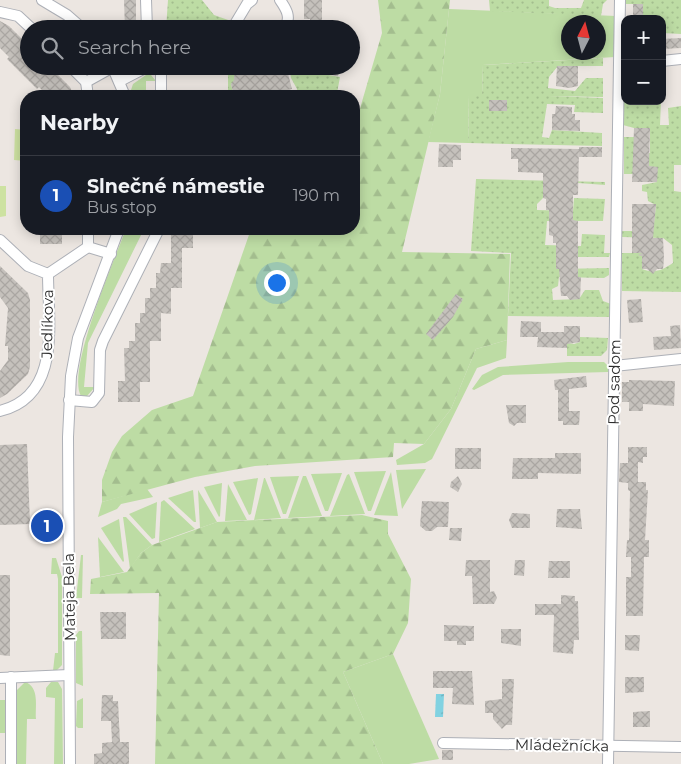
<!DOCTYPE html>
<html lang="en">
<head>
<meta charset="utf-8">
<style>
	:root { --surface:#171b24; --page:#242831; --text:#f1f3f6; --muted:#9ea1a6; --line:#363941; --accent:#7c3aed }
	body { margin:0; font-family:Montserrat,sans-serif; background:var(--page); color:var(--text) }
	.controls { position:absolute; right:15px; top:15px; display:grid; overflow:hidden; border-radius:10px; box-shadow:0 2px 12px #0003 }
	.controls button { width:45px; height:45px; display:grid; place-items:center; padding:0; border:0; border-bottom:1px solid var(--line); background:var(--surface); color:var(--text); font:25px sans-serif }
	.compass { position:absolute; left:561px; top:15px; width:45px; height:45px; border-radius:50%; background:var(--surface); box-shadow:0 2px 12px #0003; rotate:6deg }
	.you { position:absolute; left:276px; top:282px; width:18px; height:18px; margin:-12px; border:4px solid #fff; border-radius:50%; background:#1a73e8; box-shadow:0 0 0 8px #1a73e833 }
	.badge { display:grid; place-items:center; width:32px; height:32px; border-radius:50%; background:var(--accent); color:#fff; font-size:16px; font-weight:700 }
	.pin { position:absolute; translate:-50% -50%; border:2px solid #fff; box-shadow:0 1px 5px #0006 }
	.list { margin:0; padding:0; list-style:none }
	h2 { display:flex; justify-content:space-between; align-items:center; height:65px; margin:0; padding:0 20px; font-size:21px }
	h2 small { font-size:16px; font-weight:400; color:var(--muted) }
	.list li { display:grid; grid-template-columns:32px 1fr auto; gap:15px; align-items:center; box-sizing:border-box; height:80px; padding:0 20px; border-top:1px solid var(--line) }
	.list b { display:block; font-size:19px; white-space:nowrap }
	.list p { margin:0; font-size:16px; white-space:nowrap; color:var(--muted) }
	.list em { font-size:16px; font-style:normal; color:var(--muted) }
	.icon { flex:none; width:28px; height:28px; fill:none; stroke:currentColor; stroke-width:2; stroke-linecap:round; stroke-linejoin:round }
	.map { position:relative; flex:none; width:681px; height:764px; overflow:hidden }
	.search { position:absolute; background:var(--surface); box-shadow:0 2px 12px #0003; left:20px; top:20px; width:340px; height:55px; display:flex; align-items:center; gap:12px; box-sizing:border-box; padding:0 18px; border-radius:28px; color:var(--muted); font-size:19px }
	.panel { position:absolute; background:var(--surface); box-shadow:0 2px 12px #0003; left:20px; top:90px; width:340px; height:145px; border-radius:20px }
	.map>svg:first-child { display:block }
	.grass { fill:#bddca4; fill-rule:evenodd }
	.forest { fill:url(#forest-firs) }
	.garden { fill:url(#garden-dots) }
	.pitch { fill:#cde2a1 }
	.water { fill:url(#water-ripples) }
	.building { fill:url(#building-cross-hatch) }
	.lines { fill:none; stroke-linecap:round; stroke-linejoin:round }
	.street-casing { stroke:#adb0b7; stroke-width:12 }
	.street { stroke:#fff; stroke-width:10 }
	.labels { text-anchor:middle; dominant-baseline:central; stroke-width:4; stroke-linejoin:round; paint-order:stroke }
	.street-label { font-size:15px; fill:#2d2d2d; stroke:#fff }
</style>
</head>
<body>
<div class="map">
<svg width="681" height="764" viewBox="0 0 681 764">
	<defs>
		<pattern id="forest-firs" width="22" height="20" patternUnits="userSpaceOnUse" patternTransform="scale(1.25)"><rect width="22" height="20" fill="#bddca4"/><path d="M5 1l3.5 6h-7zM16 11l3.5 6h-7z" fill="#a3bd8e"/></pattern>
		<pattern id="garden-dots" width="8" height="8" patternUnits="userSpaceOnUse" patternTransform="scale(1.25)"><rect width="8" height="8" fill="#bddca4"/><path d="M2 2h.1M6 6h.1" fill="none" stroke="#a3bd8e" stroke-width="1.8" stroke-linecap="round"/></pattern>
		<pattern id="water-ripples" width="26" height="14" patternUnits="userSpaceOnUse" patternTransform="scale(1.25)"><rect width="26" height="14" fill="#81d2e1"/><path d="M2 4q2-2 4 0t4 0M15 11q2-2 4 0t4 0" fill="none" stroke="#6aabb7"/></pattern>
		<pattern id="building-cross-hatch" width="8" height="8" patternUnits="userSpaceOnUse" patternTransform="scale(1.25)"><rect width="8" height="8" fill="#c5c1bc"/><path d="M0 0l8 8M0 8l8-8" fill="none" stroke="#aaa6a2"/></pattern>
	</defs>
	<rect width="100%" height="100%" fill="#ece6e1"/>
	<g class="grass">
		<path d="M449 9 616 16 615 57 483 65 482 95H469L468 143 428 142 440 94ZM568 22H598V52H568Z"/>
		<polygon points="146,75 151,75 156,81 146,81 146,96 133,96 131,90 133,84"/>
		<path d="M126 229H144L88 343 84 387H95L87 396H81C66 371 115 258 126 229Z"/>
		<polygon points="507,340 506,358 477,368 432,459 425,463 397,465 396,460 424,444 451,409 476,349"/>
		<polygon points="568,362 604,362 608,366 608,372 503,375 474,390 472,389 482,375 498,367"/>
		<polygon points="426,469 402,509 396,470"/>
		<polygon points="386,471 371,511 368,511 354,472"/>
		<polygon points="391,472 398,516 374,515"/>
		<polygon points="342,473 328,511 325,511 311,474"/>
		<polygon points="349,474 365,514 330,516 347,475"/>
		<polygon points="299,476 286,514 283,514 270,477"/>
		<polygon points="303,476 306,476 322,516 288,518"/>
		<polygon points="258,478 251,514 249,515 233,482"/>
		<polygon points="264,478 265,478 281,518 254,520"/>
		<polygon points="222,483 220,516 219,517 204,487"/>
		<polygon points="228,484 247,520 225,521"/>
		<polygon points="147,489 153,497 121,504 117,509 98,517 102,502"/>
		<polygon points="193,490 196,522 194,522 168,498"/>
		<polygon points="198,490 217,522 200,528"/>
		<polygon points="164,500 195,529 159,542 161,502"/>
		<polygon points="157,502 155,538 152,539 129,514"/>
		<polygon points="123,517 126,517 152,545 141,553 130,569"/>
		<polygon points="119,519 124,561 123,562 101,528"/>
		<polygon points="98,537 124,572 100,577"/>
		<polygon points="81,555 83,555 82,598 76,598"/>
		<polygon points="52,558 56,558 62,577 62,665 57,670 53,671 55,653 58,653 58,579 57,574 51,574"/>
		<polygon points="79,631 82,631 83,686 76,683 76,635"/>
		<polygon points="393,654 439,759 409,764 383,764 343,672"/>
		<path d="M25 682C40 687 35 707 36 719H27L26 764H15L16 691Z"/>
		<polygon points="51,682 58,682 62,689 63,764 54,764 55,698 46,697 46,688"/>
		<polygon points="83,698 83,728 78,728 76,726 77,701"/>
		<rect x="0" y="700" width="7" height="33"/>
	</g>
	<g class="forest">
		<polygon points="378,0 450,0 440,94 402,252 510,254 507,340 476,349 451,409 424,444 394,443 393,457 255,466 195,477 102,502 102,480 112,452 122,436 152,410 193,396 251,229 354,229 354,129 382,33"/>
		<polygon points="362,515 388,521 388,534 411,579 408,623 393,654 343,672 383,764 155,764 159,593 90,594 91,579 127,572 141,553 152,545 217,522"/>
	</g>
	<g class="garden">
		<polygon points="168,0 202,0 214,15 231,21 225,29 203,29 203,21 194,21 193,29 166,29"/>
		<polygon points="489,0 549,0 549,6 555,8 581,8 584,0 607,0 603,4 601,16 490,11"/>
		<polygon points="626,0 681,0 681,34 662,33 662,19 643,19 643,4 626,4"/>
		<polygon points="603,58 603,66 558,66 549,77 548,88 575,91 586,78 603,78 603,97 548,96 603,98 603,113 574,112 575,105 547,104 542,137 549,138 552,130 602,133 602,146 468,143 469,95 482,95 483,65"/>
		<polygon points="228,66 235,66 234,82 231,84 234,96 228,96"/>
		<polygon points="289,66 313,66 312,72 340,77 337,93 328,92 323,96 296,96 297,89 291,78"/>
		<path d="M625 73V101H661L660 125H669L668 108 681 106V165H674V191L681 192V292L622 291V253H643L642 269C655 274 662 270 673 263L672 245 663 238 622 237V231H653L656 205 648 201 647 192 642 191V185L657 182V167L633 166V174H624V137H634V153H650V128H634L623 125Z"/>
		<polygon points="476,179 605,182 605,185 578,183 544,185 543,198 537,204 537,210 573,211 574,198 605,199 603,221 547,221 545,245 581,246 582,234 605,235 604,253 610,253 609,257 557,257 556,269 609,268 609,275 604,278 559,277 558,286 552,289 553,300 579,299 585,290 599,290 603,301 611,304 610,317 508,316 511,253 471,251"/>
		<polygon points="580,337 608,338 607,350 601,356 567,356 567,347 564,342 574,344 580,342"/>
	</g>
	<g class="pitch">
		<polygon points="15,129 26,130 26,161 14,160"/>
		<polygon points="0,186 6,186 6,216 0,217"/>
	</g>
	<polygon class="water" points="436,694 444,694 443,717 435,717"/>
	<g class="building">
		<polygon points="124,0 136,0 136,29 125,29"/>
		<polygon points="304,0 322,0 322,26 310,26 310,19 304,19"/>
		<rect x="633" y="4" width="10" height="15"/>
		<polygon points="0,21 9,26 29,46 29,66 49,66 70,87 74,96 48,96 39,87 37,89 7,59 9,57 0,48"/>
		<polygon points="681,38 681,48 662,49 662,39"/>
		<polygon points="235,66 250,67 249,72 269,66 286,66 292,89 279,92 280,96 234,96 231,84 234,80"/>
		<polygon points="308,66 339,66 338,76 308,72"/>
		<polygon points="557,66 578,66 578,86 569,88 556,86"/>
		<rect x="489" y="100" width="18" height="11"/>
		<polygon points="556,106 572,107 572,114 575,114 575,120 580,120 580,131 552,130 552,114 555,114"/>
		<polygon points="634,128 650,128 649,166 658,167 657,182 632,182"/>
		<polygon points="439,144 461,145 461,160 453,160 453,167 438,167"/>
		<rect x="579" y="147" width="23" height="10"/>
		<polygon points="511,148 579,149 578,195 573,195 573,220 578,221 578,277 581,277 580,299 570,300 567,296 561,296 559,269 556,269 556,243 553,243 553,236 549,235 549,210 546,210 546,199 543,198 543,173 518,172 518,159 511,159"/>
		<polygon points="632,204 656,204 653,238 663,238 664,259 663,269 657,269 653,274 647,269 642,269 642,256 638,255 642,253 632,253"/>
		<rect x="40" y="229" width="22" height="15"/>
		<polygon points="171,229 193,229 193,248 182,248 182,288 171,288 171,314 161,313 161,341 150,341 150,382 140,382 140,402 118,402 118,381 125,381 124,348 129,348 129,341 135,341 135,323 140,323 140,313 145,313 145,298 150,298 150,288 156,288 156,273 160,273 161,263 171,263"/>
		<polygon points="0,266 28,293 30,300 30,367 28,374 7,394 0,398 0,371 8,360 8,346 5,346 8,308 0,297"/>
		<polygon points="456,294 463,299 453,317 433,340 426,334"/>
		<polygon points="641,299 643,322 629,323 627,300"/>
		<polygon points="521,321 541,322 541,332 564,332 564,326 580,326 580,342 567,344 567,348 537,347 538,337 520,337"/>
		<polygon points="680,325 681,348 654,350 653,337 671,336 670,326"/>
		<polygon points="586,376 587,387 569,389 569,411 580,411 579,425 563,425 563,421 558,421 558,390 555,390 554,380"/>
		<polygon points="629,380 675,381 674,406 643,404 643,411 629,411 629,402 622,402 622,382 629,382"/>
		<polygon points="506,405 526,405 526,423 517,423 514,426 509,423"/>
		<polygon points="27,444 30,524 0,525 0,445"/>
		<polygon points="628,447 647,447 647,457 643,457 643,463 638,462 638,482 646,482 646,490 648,490 645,540 649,540 649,557 644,557 643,616 626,616 626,577 631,577 631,557 626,557 627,540 629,540 630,491 628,490 628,483 619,482 620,463 628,463"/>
		<rect x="455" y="448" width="26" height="21"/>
		<polygon points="555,453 581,453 581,474 538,473 538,479 512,479 513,458 555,458"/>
		<polygon points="458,476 462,484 458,492 450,487 451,482"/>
		<polygon points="422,501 449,502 448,527 437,527 432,531 426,531 420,526"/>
		<polygon points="557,509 580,509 582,529 556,527"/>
		<polygon points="512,513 530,514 530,528 512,528 509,520"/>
		<polygon points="450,528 462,528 461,541 449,540"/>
		<polygon points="466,560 490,560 490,592 494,591 497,598 494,604 473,604 472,576 465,576"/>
		<polygon points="515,560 525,560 524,576 514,575"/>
		<polygon points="549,561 570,561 570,578 548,578"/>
		<polygon points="0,575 10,575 10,656 0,655"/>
		<polygon points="561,595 575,596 575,601 578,601 579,640 574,640 573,654 553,652 554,615 535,615 535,604 561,604"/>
		<polygon points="100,612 126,612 126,639 101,639"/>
		<polygon points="444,625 474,626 474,641 466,641 466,645 457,645 457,641 444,641"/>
		<polygon points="501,629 521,629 521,646 501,643"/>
		<polygon points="625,635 640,635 639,651 625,650"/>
		<polygon points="433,671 472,671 474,705 452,704 453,688 433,688"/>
		<polygon points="625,677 644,677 644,692 625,693"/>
		<polygon points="502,679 514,679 512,725 506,725 502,729 493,719 493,713 485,713 485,701 502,699"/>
		<polygon points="102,695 113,695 113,701 118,701 120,742 129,742 129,764 94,764 94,754 102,753 102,743 112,742 111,721 101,721"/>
		<polygon points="650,711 650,727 633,727 633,712"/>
		<rect x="442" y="750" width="11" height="10"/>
	</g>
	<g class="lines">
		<g class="street-casing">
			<g id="street">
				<polyline points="42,0 67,15 83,29"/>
				<polyline points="146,0 147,29"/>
				<path d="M280 0C287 10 291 17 285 29"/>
				<polyline points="0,12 18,16 32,29"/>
				<polyline points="232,29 247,4 252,0"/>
				<polyline points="662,61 681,59"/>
				<polyline points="70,66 86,82 88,96"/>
				<polyline points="112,66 125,96"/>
				<polyline points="120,81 147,67 206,66"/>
				<polyline points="86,82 113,67"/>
				<polyline points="161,96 161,67"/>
				<polyline points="88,229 88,247"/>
				<path d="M0 240 28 266 48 274C48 322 62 396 0 411"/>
				<polyline points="88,247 111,254"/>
				<polyline points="48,274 88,247"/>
				<polyline points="614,366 681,359"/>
				<polyline points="69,400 92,402 99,393 100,350 103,341 159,229"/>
				<polyline points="0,678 69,675"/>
				<polyline points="443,743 681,747"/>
				<polyline points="11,764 11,677"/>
				<polyline points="70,764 68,437 71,376 78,338 119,229"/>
				<polyline points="608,764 620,0"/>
			</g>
		</g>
		<use href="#street" class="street"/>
	</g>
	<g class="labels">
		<g class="street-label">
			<text transform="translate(47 324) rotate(-89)">Jedlíkova</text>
			<text transform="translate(614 382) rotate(-89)">Pod sadom</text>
			<text transform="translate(69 597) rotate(-91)">Mateja Bela</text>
			<text transform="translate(562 745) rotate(1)">Mládežnícka</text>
		</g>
	</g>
</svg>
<div class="controls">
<button>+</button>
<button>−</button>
</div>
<svg class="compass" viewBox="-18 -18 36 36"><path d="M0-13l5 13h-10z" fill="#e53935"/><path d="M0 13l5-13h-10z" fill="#9ea1a6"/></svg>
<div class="you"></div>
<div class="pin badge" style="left:47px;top:526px;background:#1a4fb4">1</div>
<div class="search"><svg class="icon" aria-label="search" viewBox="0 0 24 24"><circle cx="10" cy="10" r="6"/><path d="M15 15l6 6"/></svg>Search here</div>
<section class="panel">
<h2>Nearby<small></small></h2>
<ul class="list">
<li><span class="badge" style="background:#1a4fb4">1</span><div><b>Slnečné námestie</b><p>Bus stop</p></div><em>190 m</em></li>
</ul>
</section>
</div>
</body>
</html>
